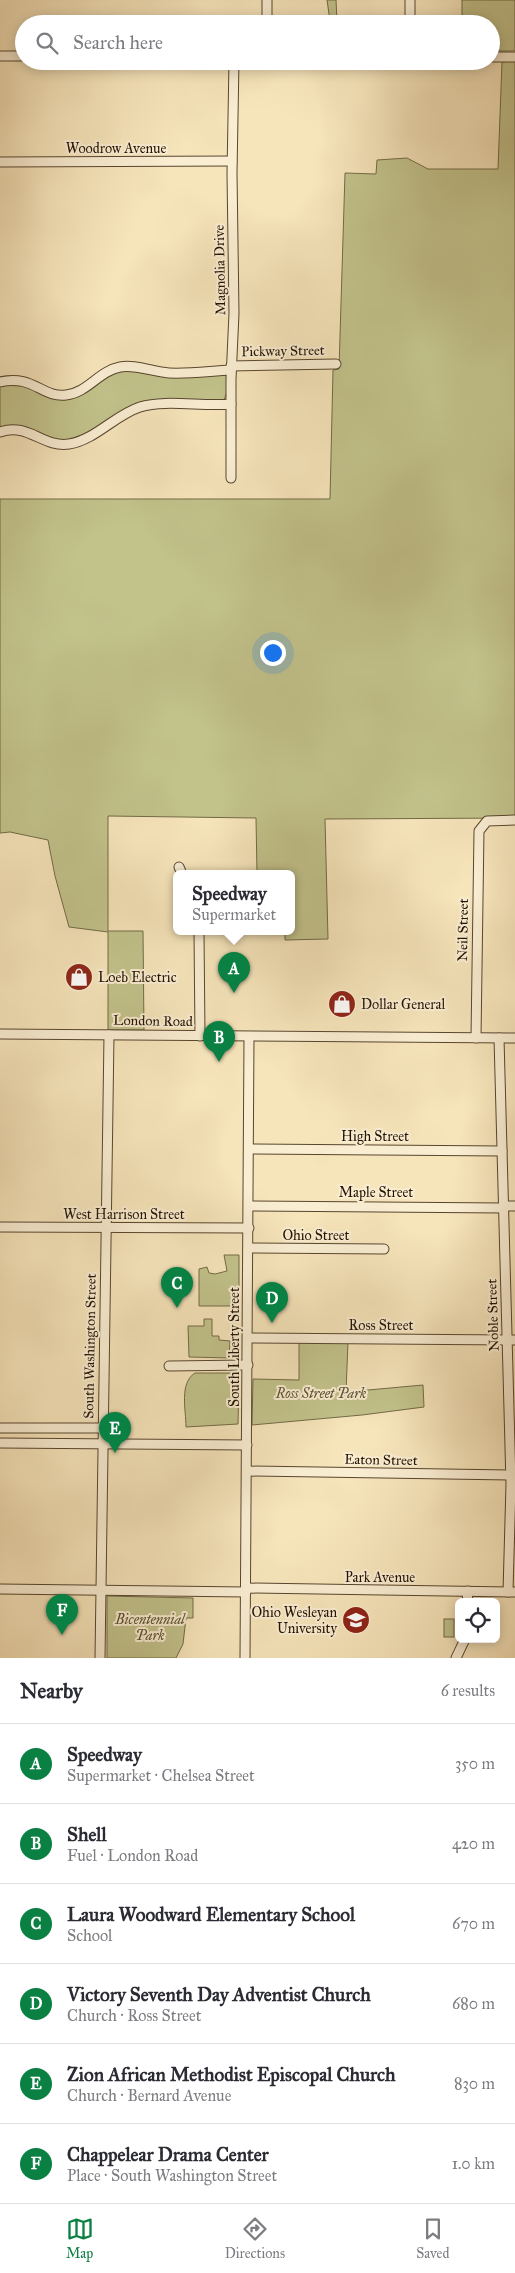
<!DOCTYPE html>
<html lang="en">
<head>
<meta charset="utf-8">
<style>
	:root { --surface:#fff; --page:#f7f7f7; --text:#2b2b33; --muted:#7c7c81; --line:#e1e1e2; --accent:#0b8043 }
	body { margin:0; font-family:"IM FELL Great Primer",serif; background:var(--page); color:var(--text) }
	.controls { position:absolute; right:15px; bottom:15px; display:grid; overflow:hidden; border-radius:8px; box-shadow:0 2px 12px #0003 }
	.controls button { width:45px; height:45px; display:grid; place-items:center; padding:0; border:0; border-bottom:1px solid var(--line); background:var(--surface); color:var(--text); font:25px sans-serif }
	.you { position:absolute; left:272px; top:652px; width:18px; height:18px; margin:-12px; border:4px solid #fff; border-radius:50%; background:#1a73e8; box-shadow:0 0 0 8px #1a73e833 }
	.badge { display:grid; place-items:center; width:32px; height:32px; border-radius:50%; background:var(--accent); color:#fff; font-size:16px; font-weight:700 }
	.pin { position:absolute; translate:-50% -41px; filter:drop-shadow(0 1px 2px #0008) }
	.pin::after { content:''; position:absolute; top:26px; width:18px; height:15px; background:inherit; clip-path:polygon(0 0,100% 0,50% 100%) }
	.popup { position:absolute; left:173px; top:870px; width:122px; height:65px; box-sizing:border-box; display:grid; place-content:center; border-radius:8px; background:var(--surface); filter:drop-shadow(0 1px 4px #0005); font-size:16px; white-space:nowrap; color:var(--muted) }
	.popup b { font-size:19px; color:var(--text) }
	.popup::after { content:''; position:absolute; left:50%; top:100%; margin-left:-10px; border:10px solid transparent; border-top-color:var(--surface) }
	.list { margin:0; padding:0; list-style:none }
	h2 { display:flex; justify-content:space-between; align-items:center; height:65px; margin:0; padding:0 20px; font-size:21px }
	h2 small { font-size:16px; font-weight:400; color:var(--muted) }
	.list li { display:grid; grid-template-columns:32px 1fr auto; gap:15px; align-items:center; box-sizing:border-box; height:80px; padding:0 20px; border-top:1px solid var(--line) }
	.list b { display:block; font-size:19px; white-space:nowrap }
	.list p { margin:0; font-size:16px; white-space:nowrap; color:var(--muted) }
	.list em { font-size:16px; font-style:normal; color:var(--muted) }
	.icon { flex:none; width:28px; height:28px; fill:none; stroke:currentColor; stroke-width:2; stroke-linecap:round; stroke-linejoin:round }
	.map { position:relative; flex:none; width:515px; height:1658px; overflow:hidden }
	.search { position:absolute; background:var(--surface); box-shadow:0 2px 12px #0003; left:15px; right:15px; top:15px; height:55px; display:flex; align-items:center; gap:12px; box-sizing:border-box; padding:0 18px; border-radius:28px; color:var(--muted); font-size:19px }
	.sheet { height:545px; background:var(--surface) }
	nav { display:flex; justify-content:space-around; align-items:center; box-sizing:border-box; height:70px; border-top:1px solid var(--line); background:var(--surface); font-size:14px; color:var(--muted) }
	nav a { display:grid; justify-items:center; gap:2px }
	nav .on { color:var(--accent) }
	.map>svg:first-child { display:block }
	.green { fill:#c2c28b; stroke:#726a46 }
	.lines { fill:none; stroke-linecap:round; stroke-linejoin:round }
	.minor-casing { stroke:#58462f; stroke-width:11 }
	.minor { stroke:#f9edd2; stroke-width:9 }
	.labels { text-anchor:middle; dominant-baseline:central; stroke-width:4; stroke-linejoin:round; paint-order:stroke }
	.street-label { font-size:14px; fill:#231201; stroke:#f9edd2 }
	.poi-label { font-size:14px; fill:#231201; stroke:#f9edd2; text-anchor:start }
	.park-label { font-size:14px; font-style:italic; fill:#5b5031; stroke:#f9edd2 }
</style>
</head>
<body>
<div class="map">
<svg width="515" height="1658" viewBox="0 0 515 1658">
	<rect width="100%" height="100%" fill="#f6e4ba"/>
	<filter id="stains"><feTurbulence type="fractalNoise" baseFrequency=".004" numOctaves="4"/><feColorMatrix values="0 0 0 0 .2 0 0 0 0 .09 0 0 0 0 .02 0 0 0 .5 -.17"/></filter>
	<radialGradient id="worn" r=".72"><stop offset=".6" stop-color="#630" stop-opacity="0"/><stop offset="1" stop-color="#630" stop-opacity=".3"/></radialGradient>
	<g class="green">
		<polygon points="327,0 336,0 337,21 330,21"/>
		<polygon points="462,0 515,0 515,51 491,51 491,24 462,24"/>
		<polygon points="515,61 515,818 325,819 328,939 285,940 285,932 292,932 292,874 257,874 256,818 108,816 108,931 143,931 144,1030 108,1030 108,932 69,927 55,876 48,840 10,832 0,833 0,499 330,499 333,370 339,369 345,173 376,174 377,160 407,158 428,169 498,169 502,62"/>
		<polygon points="119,370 184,376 218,373 227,376 228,389 224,400 211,404 136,407 69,442 53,440 26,427 15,426 0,429 0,385 28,386 56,398"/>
		<polygon points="224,1255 239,1255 239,1306 199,1306 199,1269 207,1267 209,1273 215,1274 227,1271"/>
		<polygon points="204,1319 212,1319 212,1336 219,1336 219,1340 230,1341 229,1358 189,1357 188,1326 204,1326"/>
		<polygon points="299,1341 348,1342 346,1392 423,1385 424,1407 362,1415 252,1425 253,1379 299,1380"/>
		<path d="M195 1373H236L239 1375 238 1424 186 1427C186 1410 179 1383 195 1373Z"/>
		<polygon points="107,1596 193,1598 193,1618 186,1618 183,1644 176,1658 107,1658"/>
		<rect x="444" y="1619" width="10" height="18"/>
	</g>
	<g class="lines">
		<g class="minor-casing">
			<g id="minor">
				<polyline points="267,0 267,24"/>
				<polyline points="410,24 410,0"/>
				<polyline points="0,56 24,56"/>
				<polyline points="491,57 515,57"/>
				<polyline points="0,162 232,161"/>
				<polyline points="231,366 336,364"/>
				<path d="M0 382C33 374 42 398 66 395 87 393 99 371 120 367 135 364 153 372 169 373 190 374 210 371 231 370"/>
				<path d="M0 432C28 422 43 448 69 444 95 440 115 415 140 407 166 399 203 407 231 404"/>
				<polyline points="231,478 231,379 234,313 232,173 234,61"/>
				<polyline points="179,867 182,874"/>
				<polyline points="199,932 200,1036"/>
				<polyline points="0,1034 515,1038"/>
				<polyline points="476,1038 479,831 487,821 515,820"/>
				<polyline points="499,1038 511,1484 508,1592"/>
				<polyline points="249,1149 502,1151"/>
				<polyline points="249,1206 503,1208"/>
				<polyline points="503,1206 515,1206"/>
				<polyline points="0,1227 249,1228"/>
				<polyline points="249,1248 384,1249"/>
				<polyline points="248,1338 515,1340"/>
				<polyline points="169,1366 248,1365"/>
				<polyline points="0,1428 102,1428"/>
				<polyline points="0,1443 247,1445"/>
				<polyline points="247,1471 514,1475"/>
				<polyline points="246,1588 515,1592"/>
				<polyline points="0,1589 246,1592"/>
				<polyline points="467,1602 468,1591"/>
				<polyline points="100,1658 109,1035"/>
				<polyline points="245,1658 249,1037"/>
				<polyline points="456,1658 465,1639"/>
			</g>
		</g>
		<use href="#minor" class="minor"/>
	</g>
	<defs>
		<g id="shop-disc" transform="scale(1.4375)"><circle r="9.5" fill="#8f2418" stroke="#f9edd2"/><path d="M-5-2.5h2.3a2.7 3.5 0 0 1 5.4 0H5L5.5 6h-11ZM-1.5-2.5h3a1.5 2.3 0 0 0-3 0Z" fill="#fff"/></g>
		<g id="university-disc" transform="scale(1.4375)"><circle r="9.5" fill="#8f2418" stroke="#f9edd2"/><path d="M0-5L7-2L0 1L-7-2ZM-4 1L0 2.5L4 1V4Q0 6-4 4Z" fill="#fff"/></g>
	</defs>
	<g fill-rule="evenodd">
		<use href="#shop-disc" x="79" y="977"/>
		<use href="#shop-disc" x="342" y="1004"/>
		<use href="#university-disc" x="356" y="1620"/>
	</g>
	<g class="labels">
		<g class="street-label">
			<text x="116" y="148">Woodrow Avenue</text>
			<text transform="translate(220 270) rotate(-91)">Magnolia Drive</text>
			<text transform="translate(283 351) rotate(-1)">Pickway Street</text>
			<text transform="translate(463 930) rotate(-89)">Neil Street</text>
			<text transform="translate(153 1021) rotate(1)">London Road</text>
			<text x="375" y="1136">High Street</text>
			<text x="376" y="1192">Maple Street</text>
			<text x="124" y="1214">West Harrison Street</text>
			<text x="316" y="1235">Ohio Street</text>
			<text transform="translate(493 1315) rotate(-92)">Noble Street</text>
			<text x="381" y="1325">Ross Street</text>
			<text transform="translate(90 1346) rotate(-89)">South Washington Street</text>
			<text transform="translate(234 1347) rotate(-90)">South Liberty Street</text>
			<text transform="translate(381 1460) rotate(1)">Eaton Street</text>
			<text x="380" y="1577">Park Avenue</text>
		</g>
		<g class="poi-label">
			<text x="98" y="977">Loeb Electric</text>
			<text x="361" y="1004">Dollar General</text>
			<text x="337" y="1612" text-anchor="end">Ohio Wesleyan<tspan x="337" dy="16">University</tspan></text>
		</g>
		<g class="park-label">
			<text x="321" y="1393">Ross Street Park</text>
			<text x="150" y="1619">Bicentennial<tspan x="150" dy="16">Park</tspan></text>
		</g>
	</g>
	<rect width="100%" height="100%" filter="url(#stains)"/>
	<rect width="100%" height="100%" fill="url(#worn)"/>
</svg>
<div class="controls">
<button><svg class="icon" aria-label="locate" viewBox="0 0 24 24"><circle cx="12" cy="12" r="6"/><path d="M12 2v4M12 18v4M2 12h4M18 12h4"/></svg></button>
</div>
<div class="you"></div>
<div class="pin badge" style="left:234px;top:993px">A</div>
<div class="popup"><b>Speedway</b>Supermarket</div>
<div class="pin badge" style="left:219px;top:1062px">B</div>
<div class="pin badge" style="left:177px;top:1308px">C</div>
<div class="pin badge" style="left:272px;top:1323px">D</div>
<div class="pin badge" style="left:115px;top:1453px">E</div>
<div class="pin badge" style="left:62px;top:1635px">F</div>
<div class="search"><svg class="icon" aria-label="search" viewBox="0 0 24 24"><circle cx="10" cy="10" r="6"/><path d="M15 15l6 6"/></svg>Search here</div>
</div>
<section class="sheet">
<h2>Nearby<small>6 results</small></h2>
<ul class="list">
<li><span class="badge">A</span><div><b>Speedway</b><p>Supermarket · Chelsea Street</p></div><em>350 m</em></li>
<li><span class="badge">B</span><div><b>Shell</b><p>Fuel · London Road</p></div><em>420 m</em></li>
<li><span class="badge">C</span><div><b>Laura Woodward Elementary School</b><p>School</p></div><em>670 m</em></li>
<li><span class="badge">D</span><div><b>Victory Seventh Day Adventist Church</b><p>Church · Ross Street</p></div><em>680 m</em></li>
<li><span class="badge">E</span><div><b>Zion African Methodist Episcopal Church</b><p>Church · Bernard Avenue</p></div><em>830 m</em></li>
<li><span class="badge">F</span><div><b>Chappelear Drama Center</b><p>Place · South Washington Street</p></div><em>1.0 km</em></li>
</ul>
</section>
<nav>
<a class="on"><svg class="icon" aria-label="map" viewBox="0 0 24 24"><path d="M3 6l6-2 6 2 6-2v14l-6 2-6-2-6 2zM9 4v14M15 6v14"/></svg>Map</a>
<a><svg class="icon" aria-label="directions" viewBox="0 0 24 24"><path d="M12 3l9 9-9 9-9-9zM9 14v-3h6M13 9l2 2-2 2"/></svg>Directions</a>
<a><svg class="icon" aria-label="saved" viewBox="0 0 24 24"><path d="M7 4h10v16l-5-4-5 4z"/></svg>Saved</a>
</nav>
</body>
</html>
